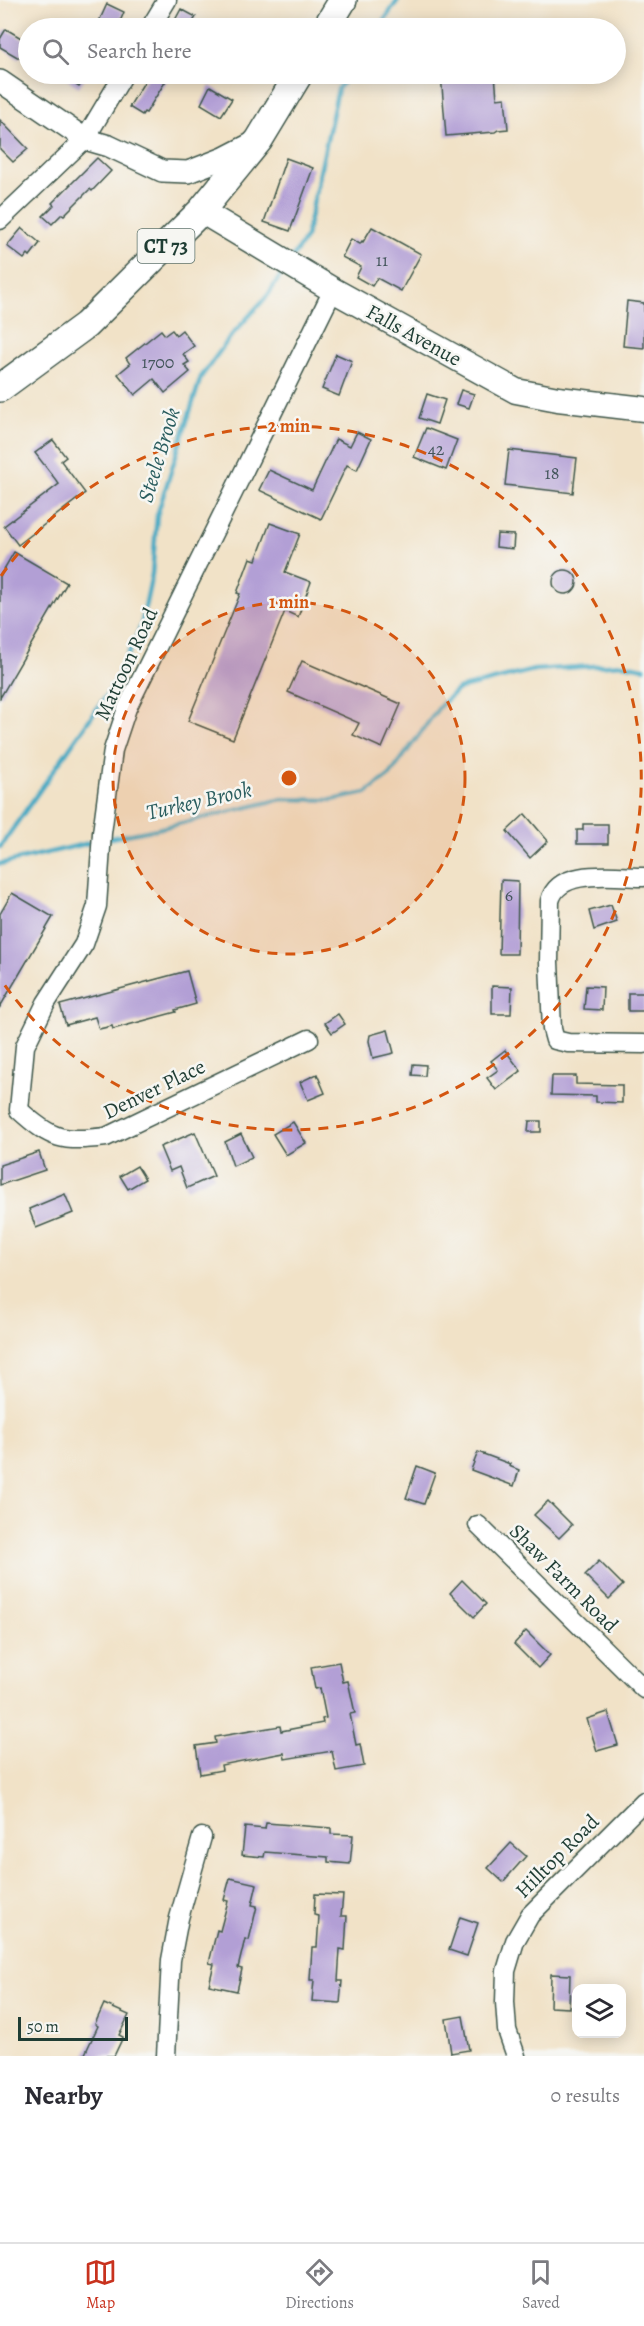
<!DOCTYPE html>
<html lang="en">
<head>
<meta charset="utf-8">
<style>
	:root { --surface:#fff; --page:#f2f2f3; --text:#2b2b33; --muted:#7c7c81; --line:#e1e1e2; --accent:#c8321e }
	body { margin:0; font-family:Alegreya,serif; background:var(--page); color:var(--text) }
	.controls { position:absolute; right:18px; bottom:18px; display:grid; overflow:hidden; border-radius:12px; box-shadow:0 3px 15px #0003 }
	.controls button { width:54px; height:54px; display:grid; place-items:center; padding:0; border:0; border-bottom:2px solid var(--line); background:var(--surface); color:var(--text); font:30px sans-serif }
	.scale { position:absolute; left:18px; bottom:15px; width:110px; box-sizing:border-box; padding-left:6px; border:3px solid #1f3d34; border-top:0; font-size:16px; line-height:21px; white-space:nowrap; color:#1f3d34; -webkit-text-stroke:4px #f6f6f2; paint-order:stroke }
	.list { margin:0; padding:0; list-style:none }
	h2 { display:flex; justify-content:space-between; align-items:center; height:78px; margin:0; padding:0 24px; font-size:26px }
	h2 small { font-size:20px; font-weight:400; color:var(--muted) }
	.icon { flex:none; width:33px; height:33px; fill:none; stroke:currentColor; stroke-width:2; stroke-linecap:round; stroke-linejoin:round }
	.map { position:relative; flex:none; width:644px; height:2056px; overflow:hidden }
	.search { position:absolute; background:var(--surface); box-shadow:0 3px 15px #0003; left:18px; right:18px; top:18px; height:66px; display:flex; align-items:center; gap:15px; box-sizing:border-box; padding:0 21px; border-radius:33px; color:var(--muted); font-size:22px }
	.sheet { height:186px; background:var(--surface) }
	nav { display:flex; justify-content:space-around; align-items:center; box-sizing:border-box; height:84px; border-top:2px solid var(--line); background:var(--surface); font-size:16px; color:var(--muted) }
	nav a { display:grid; justify-items:center; gap:3px }
	nav .on { color:var(--accent) }
	.map>svg:first-child { display:block }
	.lines { fill:none; stroke-linecap:round; stroke-linejoin:round }
	.stream { stroke:#43a9c3; stroke-width:4.5 }
	.building { fill:#b29fd5 }
	.minor-casing { stroke:#3e564a; stroke-width:21 }
	.tertiary-casing { stroke:#3e564a; stroke-width:24 }
	.secondary-casing { stroke:#3e564a; stroke-width:27 }
	.primary-casing { stroke:#3e564a; stroke-width:30 }
	.minor { stroke:#fff; stroke-width:18 }
	.tertiary { stroke:#fff; stroke-width:21 }
	.secondary { stroke:#fff; stroke-width:24 }
	.primary { stroke:#fff; stroke-width:27 }
	.ring { fill:none; stroke:#d45610; stroke-width:3; stroke-dasharray:10 8 }
	.labels { text-anchor:middle; dominant-baseline:central; stroke-width:5; stroke-linejoin:round; paint-order:stroke }
	.number-label { font-size:18px; fill:#44565c }
	.shield { fill:#f6f6f2; stroke:#60746d; stroke-width:1.5 }
	.shield-label { font-size:20px; font-weight:bold; fill:#1f3d34 }
	.street-label { font-size:21px; fill:#1f3d34; stroke:#f6f6f2 }
	.water-label { font-size:22px; font-style:italic; fill:#2a5d5f; stroke:#f6f6f2 }
	.centre { fill:#d45610; stroke:#f6f6f2; stroke-width:3 }
	.ring-label { font-size:18px; text-anchor:middle; font-weight:bold; fill:#d45610; stroke:#f6f6f2; stroke-width:5; stroke-linejoin:round; paint-order:stroke }
</style>
</head>
<body>
<div class="map">
<svg width="644" height="2056" viewBox="0 0 644 2056">
	<rect width="100%" height="100%" fill="#f6f6f2"/>
	<filter id="ink" filterUnits="userSpaceOnUse"><feTurbulence type="fractalNoise" baseFrequency=".0167" numOctaves="2"/><feDisplacementMap in="SourceGraphic" scale="12" xChannelSelector="R" yChannelSelector="G"/><feConvolveMatrix kernelMatrix="1 2 1 2 8 2 1 2 1" color-interpolation-filters="sRGB"/></filter>
	<filter id="wash" filterUnits="userSpaceOnUse"><feTurbulence type="fractalNoise" baseFrequency=".008" numOctaves="4" result="noise"/><feDisplacementMap in="SourceGraphic" scale="24" xChannelSelector="R" yChannelSelector="G"/><feGaussianBlur stdDeviation="1.35" result="paint"/><feColorMatrix in="noise" values="0 0 0 0 0 0 0 0 0 0 0 0 0 0 0 0 0 1.4 0 .05"/><feComposite in="paint" operator="in"/></filter>
	<g filter="url(#wash)">
		<rect width="100%" height="100%" fill="#f1e2c7"/>
		<g class="lines">
			<g class="stream">
				<polyline points="379,28 398,0"/>
				<polyline points="292,258 306,237 338,89 349,74"/>
				<polyline points="106,839 157,829 282,799 332,800 366,793 390,775 440,706 458,689 534,670 623,664 644,668"/>
				<polyline points="0,847 115,683 141,626 152,574 157,515 201,377 231,336 268,295 284,270"/>
				<polyline points="0,864 98,841"/>
			</g>
		</g>
		<g id="blocks">
			<g class="building">
				<polygon points="107,4 124,12 119,24 117,23 115,28 96,28"/>
				<polygon points="181,9 196,17 189,28 174,22"/>
				<polygon points="6,29 28,42 19,58 0,47 0,39"/>
				<polygon points="58,74 87,74 79,87"/>
				<polygon points="149,74 170,74 146,113 144,112 142,115 129,107"/>
				<polygon points="441,74 495,74 497,99 505,98 508,129 498,130 495,132 446,136"/>
				<polygon points="210,86 232,99 221,116 201,104"/>
				<polygon points="0,120 28,149 13,162 0,149"/>
				<polygon points="97,158 111,171 92,191 90,189 64,215 62,214 52,224 43,216 54,205 52,203"/>
				<polygon points="286,158 313,168 290,231 264,222"/>
				<polygon points="372,227 421,254 401,291 377,278 372,286 356,277 361,267 342,257 351,239 360,244 362,241 363,242"/>
				<polygon points="22,228 40,243 30,256 28,254 24,259 7,246"/>
				<polygon points="627,301 644,303 644,348 623,346"/>
				<polygon points="161,330 165,335 172,330 176,335 182,330 194,346 183,354 189,362 184,365 190,372 165,393 154,379 135,395 118,374 130,364 126,358"/>
				<polygon points="336,354 352,361 339,396 322,389"/>
				<polygon points="461,390 474,394 469,408 456,404"/>
				<polygon points="427,394 445,400 437,424 419,418"/>
				<polygon points="426,428 457,440 446,470 414,457"/>
				<polygon points="357,432 371,439 357,470 347,465 321,519 259,490 269,470 312,490 336,439 350,446"/>
				<polygon points="53,440 66,457 61,461 85,493 18,545 4,526 59,484 35,453"/>
				<polygon points="509,450 577,458 573,493 505,485"/>
				<polygon points="270,523 300,534 285,572 311,582 298,617 285,611 233,739 188,721 240,594 237,593 250,558 256,560"/>
				<polygon points="497,534 514,535 513,549 496,547"/>
				<polygon points="14,552 67,583 0,698 0,576"/>
				<circle cx="565" cy="582" r="12"/>
				<polygon points="302,661 401,704 382,748 353,735 359,723 288,692"/>
				<polygon points="525,814 548,841 530,858 507,831"/>
				<polygon points="583,824 608,824 608,844 577,844 577,830 583,830"/>
				<polygon points="501,880 518,881 517,954 499,954"/>
				<polygon points="12,893 53,917 0,1007 0,914"/>
				<polygon points="611,905 617,922 594,930 589,911"/>
				<polygon points="187,971 196,1004 175,1010 176,1012 113,1029 112,1026 99,1029 95,1017 66,1025 60,1005"/>
				<polygon points="492,986 512,987 511,1014 492,1014"/>
				<polygon points="586,986 603,987 602,1010 584,1009"/>
				<rect x="628" y="993" width="16" height="18"/>
				<polygon points="338,1014 345,1024 332,1033 325,1023"/>
				<polygon points="388,1030 394,1053 373,1058 369,1041 370,1035"/>
				<polygon points="505,1050 521,1071 496,1090 487,1078 498,1070 491,1061"/>
				<polygon points="413,1064 426,1065 425,1076 412,1075"/>
				<polygon points="317,1074 325,1093 308,1100 300,1082"/>
				<polygon points="552,1076 576,1076 576,1084 622,1085 622,1103 596,1102 596,1096 551,1095"/>
				<polygon points="529,1121 541,1121 541,1132 528,1132"/>
				<polygon points="293,1122 306,1143 286,1155 273,1134"/>
				<polygon points="195,1132 214,1176 187,1188 179,1167 170,1171 160,1147"/>
				<polygon points="241,1134 252,1157 233,1166 225,1142"/>
				<polygon points="39,1152 45,1170 0,1185 0,1165"/>
				<polygon points="137,1166 145,1179 128,1189 120,1176"/>
				<polygon points="65,1194 73,1213 36,1228 29,1209"/>
				<polygon points="478,1452 510,1464 509,1466 519,1470 514,1486 471,1470"/>
				<polygon points="417,1466 435,1473 424,1504 406,1498"/>
				<polygon points="548,1501 572,1525 559,1538 534,1515"/>
				<polygon points="599,1561 623,1585 609,1599 585,1575"/>
				<polygon points="462,1580 486,1604 474,1617 450,1593"/>
				<polygon points="526,1631 550,1655 538,1668 514,1644"/>
				<polygon points="339,1662 343,1682 348,1681 355,1713 350,1714 356,1745 360,1744 364,1766 336,1771 332,1751 285,1759 284,1753 221,1765 222,1770 200,1774 196,1746 216,1743 215,1737 280,1726 281,1731 323,1723 322,1719 326,1718 320,1688 315,1689 311,1667"/>
				<polygon points="608,1712 618,1745 597,1751 587,1719"/>
				<polygon points="266,1823 331,1828 331,1834 353,1835 350,1864 328,1862 328,1857 265,1852 264,1857 242,1855 245,1827 265,1829"/>
				<polygon points="511,1843 526,1856 503,1882 488,1868"/>
				<polygon points="230,1878 257,1884 252,1905 257,1906 249,1940 245,1939 238,1968 242,1969 237,1991 209,1985 214,1964 209,1963 217,1930 220,1931 228,1901 224,1900"/>
				<polygon points="315,1894 343,1895 341,1916 347,1916 345,1950 340,1949 338,1981 342,1981 340,2003 312,2001 314,1980 310,1980 312,1947 317,1947 319,1916 314,1915"/>
				<polygon points="460,1917 478,1923 467,1956 449,1950"/>
				<polygon points="551,1974 570,1975 569,2008 550,2007"/>
				<polygon points="104,2004 129,2015 119,2035 123,2037 114,2056 84,2056 98,2026 95,2024"/>
				<polygon points="463,2016 469,2050 451,2053 446,2019"/>
			</g>
		</g>
	</g>
	<g filter="url(#ink)">
		<use href="#blocks" fill-opacity="0" stroke="#3e564a" stroke-width="1.5"/>
		<g class="lines">
			<g class="minor-casing">
				<g id="minor">
					<polyline points="150,28 167,0"/>
					<polyline points="0,220 85,139 124,74"/>
					<path d="M644 877C616 877 558 867 550 901L549 962 552 1029 555 1040 568 1043 644 1044"/>
					<path d="M309 1039 106 1137C62 1142 52 1140 19 1110L25 1046 46 1003 84 944 97 906 102 833 113 750 127 708 333 290"/>
					<polyline points="478,1525 644,1689"/>
					<polyline points="166,2056 171,1960 179,1918 202,1837"/>
					<polyline points="516,2056 507,2030 505,2002 506,1971 515,1941 530,1915 644,1801"/>
				</g>
			</g>
			<g class="tertiary-casing">
				<polyline id="tertiary" points="0,81 85,139 109,146 162,171 188,172 224,158 253,143"/>
			</g>
			<g class="secondary-casing">
				<polyline id="secondary" points="201,211 333,290 516,391 558,399 644,409"/>
			</g>
			<g class="primary-casing">
				<g id="primary">
					<polyline points="326,28 343,0"/>
					<polyline points="0,388 86,325 201,211 259,140 299,74"/>
				</g>
			</g>
			<use href="#minor" class="minor"/>
			<use href="#tertiary" class="tertiary"/>
			<use href="#secondary" class="secondary"/>
			<use href="#primary" class="primary"/>
		</g>
	</g>
	<circle cx="289" cy="778" r="176" fill="#d45610" fill-opacity=".12"/>
	<g class="ring">
		<circle cx="289" cy="778" r="176"/>
		<path d="M1 576A352 352 0 1 1 1 980"/>
	</g>
	<g class="labels">
		<g class="number-label">
			<text x="382" y="260">11</text>
			<text x="158" y="362">1700</text>
			<text x="436" y="449">42</text>
			<text x="552" y="473">18</text>
			<text x="509" y="895">6</text>
		</g>
		<rect class="shield" x="137.5" y="229" width="57" height="34" rx="4.5"/>
		<g class="shield-label">
			<text x="166" y="246">CT 73</text>
		</g>
		<g class="street-label">
			<text transform="translate(414 335) rotate(29)">Falls Avenue</text>
			<text transform="translate(126 664) rotate(-65)">Mattoon Road</text>
			<text transform="translate(154 1089) rotate(-26)">Denver Place</text>
			<text transform="translate(564 1578) rotate(45)">Shaw Farm Road</text>
			<text transform="translate(557 1856) rotate(-45)">Hilltop Road</text>
		</g>
		<g class="water-label">
			<text transform="translate(159 455) rotate(-73)">Steele Brook</text>
			<text transform="translate(199 801) rotate(-13)">Turkey Brook</text>
		</g>
	</g>
	<circle cx="289" cy="778" r="9" class="centre"/>
	<g class="ring-label">
		<text x="289" y="432">2 min</text>
		<text x="289" y="608">1 min</text>
	</g>
</svg>
<div class="controls">
<button><svg class="icon" aria-label="layers" viewBox="0 0 24 24"><path d="M12 4l9 5-9 5-9-5zM3 14l9 5 9-5"/></svg></button>
</div>
<div class="scale">50 m</div>
<div class="search"><svg class="icon" aria-label="search" viewBox="0 0 24 24"><circle cx="10" cy="10" r="6"/><path d="M15 15l6 6"/></svg>Search here</div>
</div>
<section class="sheet">
<h2>Nearby<small>0 results</small></h2>
<ul class="list">
</ul>
</section>
<nav>
<a class="on"><svg class="icon" aria-label="map" viewBox="0 0 24 24"><path d="M3 6l6-2 6 2 6-2v14l-6 2-6-2-6 2zM9 4v14M15 6v14"/></svg>Map</a>
<a><svg class="icon" aria-label="directions" viewBox="0 0 24 24"><path d="M12 3l9 9-9 9-9-9zM9 14v-3h6M13 9l2 2-2 2"/></svg>Directions</a>
<a><svg class="icon" aria-label="saved" viewBox="0 0 24 24"><path d="M7 4h10v16l-5-4-5 4z"/></svg>Saved</a>
</nav>
</body>
</html>
